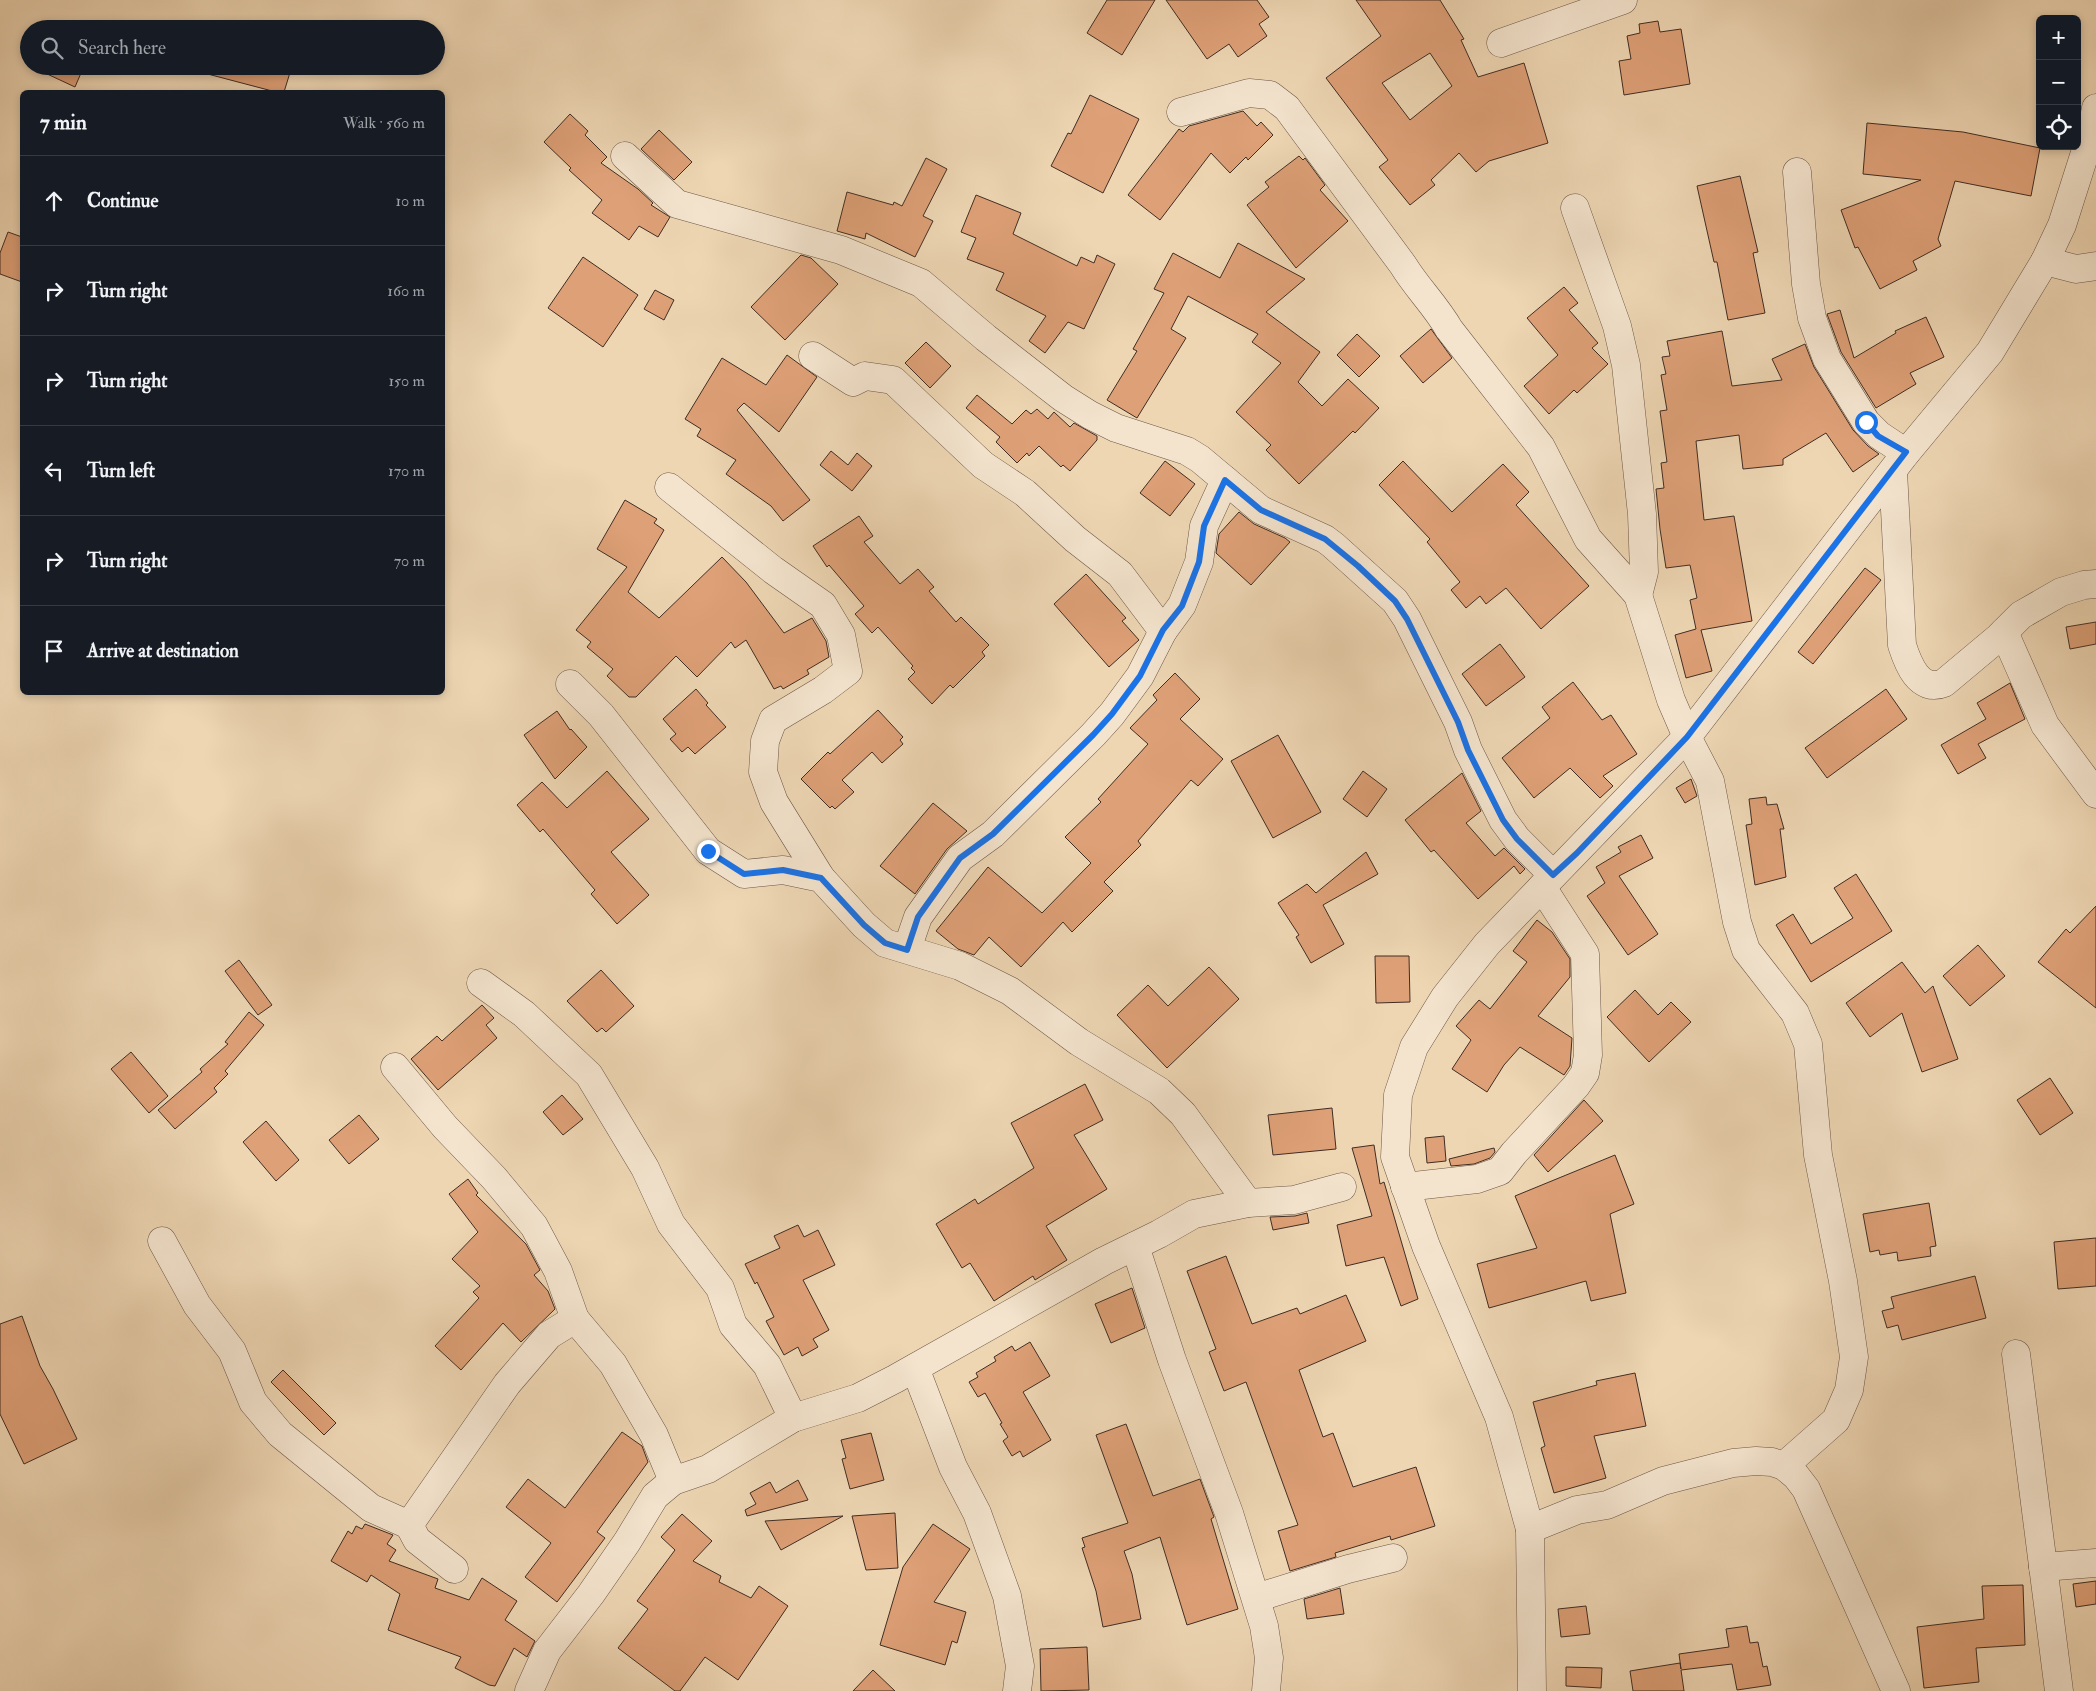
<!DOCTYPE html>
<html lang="en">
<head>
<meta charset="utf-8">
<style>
	:root { --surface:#171b24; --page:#242831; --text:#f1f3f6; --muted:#9ea1a6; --line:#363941 }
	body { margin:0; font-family:"IM FELL Double Pica",serif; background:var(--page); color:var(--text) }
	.controls { position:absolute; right:15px; top:15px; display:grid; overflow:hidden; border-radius:8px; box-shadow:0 2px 8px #0003 }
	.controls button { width:45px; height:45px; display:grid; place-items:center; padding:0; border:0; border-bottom:1px solid var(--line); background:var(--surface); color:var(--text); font:25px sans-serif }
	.stop { position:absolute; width:15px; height:15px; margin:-11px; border:4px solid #1a73e8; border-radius:50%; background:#fff }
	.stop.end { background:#1a73e8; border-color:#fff; box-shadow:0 1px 5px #0008 }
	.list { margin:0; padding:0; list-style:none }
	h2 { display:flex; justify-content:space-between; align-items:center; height:65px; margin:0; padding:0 20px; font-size:21px }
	h2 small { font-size:16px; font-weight:400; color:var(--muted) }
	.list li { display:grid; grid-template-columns:32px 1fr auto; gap:15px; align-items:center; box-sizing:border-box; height:90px; padding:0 20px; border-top:1px solid var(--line) }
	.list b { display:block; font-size:19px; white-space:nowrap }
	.list em { font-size:16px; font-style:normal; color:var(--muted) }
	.icon { flex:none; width:28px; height:28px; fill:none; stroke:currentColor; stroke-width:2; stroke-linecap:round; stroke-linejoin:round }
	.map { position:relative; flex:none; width:2096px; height:1691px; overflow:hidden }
	.search { position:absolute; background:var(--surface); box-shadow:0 2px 8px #0003; left:20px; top:20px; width:425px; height:55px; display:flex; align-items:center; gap:12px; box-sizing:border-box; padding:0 18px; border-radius:28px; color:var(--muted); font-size:19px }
	.panel { position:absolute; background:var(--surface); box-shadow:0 2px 8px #0003; left:20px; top:90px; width:425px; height:605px; border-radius:8px }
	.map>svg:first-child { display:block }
	.building { fill:#dea077; stroke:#412d23; fill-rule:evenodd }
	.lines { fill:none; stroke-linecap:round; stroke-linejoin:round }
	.minor-casing { stroke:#6c5747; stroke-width:29 }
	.minor { stroke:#f4e4ce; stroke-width:28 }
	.route { stroke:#1a73e8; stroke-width:6 }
</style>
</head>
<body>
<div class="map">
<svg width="2096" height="1691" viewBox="0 0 2096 1691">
	<rect width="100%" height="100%" fill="#eed6b3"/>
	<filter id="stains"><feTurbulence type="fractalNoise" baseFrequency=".004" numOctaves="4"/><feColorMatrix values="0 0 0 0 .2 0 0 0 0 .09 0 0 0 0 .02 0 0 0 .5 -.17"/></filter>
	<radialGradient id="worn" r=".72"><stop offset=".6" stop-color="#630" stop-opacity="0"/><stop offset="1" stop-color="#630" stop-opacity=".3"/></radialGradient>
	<g class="building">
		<polygon points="1107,0 1155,0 1122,55 1087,33"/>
		<polygon points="1166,0 1257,0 1269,17 1259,24 1267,36 1238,57 1229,44 1207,59"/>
		<path d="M1356 0H1440L1464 39 1461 40 1478 77 1524 63 1548 143 1489 161 1476 172 1459 153 1431 180 1435 185 1410 205 1379 167 1388 160 1326 78 1381 36ZM1430 53 1452 86 1410 120 1382 83Z"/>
		<polygon points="1658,21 1660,32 1681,29 1690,84 1624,95 1619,61 1631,59 1627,36 1640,33 1639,24"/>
		<polygon points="30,66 84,66 75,87"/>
		<polygon points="201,66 292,66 284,92 276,92 200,72"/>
		<polygon points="1090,95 1139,119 1103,193 1051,166 1068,133 1071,134"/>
		<polygon points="1243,111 1257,126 1261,122 1273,135 1248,160 1246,157 1230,173 1211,153 1160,220 1128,195 1179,129 1183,132 1189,126"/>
		<polygon points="570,114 588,131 585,135 607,157 601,163 638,189 653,203 651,205 670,217 658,237 639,226 629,240 592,213 602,200 569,170 571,168 544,142"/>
		<polygon points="1867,123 1963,132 2040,148 2031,196 1955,181 1938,239 1941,246 1913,261 1917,270 1880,289 1858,247 1855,248 1841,210 1921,180 1863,174"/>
		<polygon points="659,130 692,162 674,180 641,149"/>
		<polygon points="1299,156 1303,160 1305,158 1325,185 1320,190 1348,221 1296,268 1247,205 1269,187 1265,182"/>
		<polygon points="926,158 947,169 923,216 933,221 915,257 866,233 865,239 837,231 847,192 893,205 894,202 902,206"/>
		<polygon points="1740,176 1758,252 1753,253 1765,313 1728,320 1717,262 1714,262 1697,186"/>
		<polygon points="976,195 1021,213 1013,234 1077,266 1081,257 1094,263 1097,255 1115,264 1084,329 1068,322 1045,353 1029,341 1046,316 996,290 1004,273 967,259 976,238 961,232"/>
		<polygon points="8,232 22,237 22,282 0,274 0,253"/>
		<polygon points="1238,243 1305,279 1266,312 1320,352 1298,382 1322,406 1348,379 1379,408 1355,433 1353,431 1299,484 1266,450 1271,445 1236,412 1281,363 1252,342 1258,334 1188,296 1171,329 1186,338 1137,418 1107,400 1137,351 1133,349 1164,293 1154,289 1173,253 1220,278"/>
		<polygon points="801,255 811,258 838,284 785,340 751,307"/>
		<polygon points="583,257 638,295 603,347 548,308"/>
		<polygon points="1564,287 1578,303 1569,310 1598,343 1592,348 1608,364 1577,393 1574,390 1549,414 1524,386 1558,355 1527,318"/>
		<polygon points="655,290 674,300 664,320 644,309"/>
		<polygon points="1840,310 1854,358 1896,333 1895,331 1926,317 1944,357 1910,373 1916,384 1876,408 1841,352 1827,314"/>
		<polygon points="1431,329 1452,358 1423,383 1400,356"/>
		<polygon points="1722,331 1732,386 1782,380 1772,359 1805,344 1814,367 1853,430 1868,446 1879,454 1853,472 1826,433 1783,459 1783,465 1743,469 1739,435 1696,441 1704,520 1734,516 1752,621 1701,630 1712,671 1686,678 1675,635 1696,629 1690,600 1697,598 1690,565 1666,568 1660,529 1656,489 1664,488 1661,463 1667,462 1660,411 1667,410 1661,375 1666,374 1662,357 1670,356 1667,341"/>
		<polygon points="1357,334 1380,356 1359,377 1337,355"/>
		<polygon points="926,342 951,366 930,388 905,363"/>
		<polygon points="787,355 817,377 779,432 744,403 737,410 810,500 783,521 771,506 726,474 736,460 697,436 701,429 685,419 722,358 766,385"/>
		<polygon points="977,395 1012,424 1026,410 1031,414 1037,409 1048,419 1054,412 1070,427 1074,423 1097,436 1097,440 1070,471 1063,465 1061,467 1039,446 1029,456 1027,453 1017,463 996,442 1000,437 966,408"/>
		<polygon points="831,451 848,465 857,453 872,466 852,491 820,465"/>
		<polygon points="1165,461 1195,484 1170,516 1140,493"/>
		<polygon points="1403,461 1452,512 1503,464 1529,492 1516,505 1589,586 1541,629 1506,588 1486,604 1480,596 1466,608 1451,590 1460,582 1427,542 1430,539 1379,485"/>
		<polygon points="625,500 657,519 654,523 664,530 628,592 659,618 722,557 746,582 784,633 812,618 826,641 829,657 807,670 809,674 783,689 781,686 774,689 746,640 735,648 731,642 697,677 676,656 636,697 629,697 607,676 613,669 587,647 591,642 576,630 627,567 597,549"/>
		<polygon points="1239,512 1254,524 1285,538 1290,542 1251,585 1216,553 1219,534"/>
		<polygon points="859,516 873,536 864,542 900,584 918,569 934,587 929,591 956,622 961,617 989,645 982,652 985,656 953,688 950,685 932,704 908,679 915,672 911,668 913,666 878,627 872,633 855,614 864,606 829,565 827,567 813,546"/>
		<polygon points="1865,568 1881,580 1813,664 1798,652"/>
		<polygon points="1086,574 1126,618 1122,621 1139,640 1109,667 1054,604"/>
		<polygon points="2096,622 2096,644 2070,649 2066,627"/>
		<polygon points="1500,644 1525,677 1486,706 1462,674"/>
		<polygon points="1175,673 1200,699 1180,719 1223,759 1198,786 1191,780 1138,841 1141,845 1104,882 1113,891 1072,932 1063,922 1021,967 989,937 974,955 958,949 936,931 988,867 1042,913 1091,863 1065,837 1101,802 1098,799 1148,744 1130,728 1157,700 1153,695"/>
		<polygon points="1573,682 1602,720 1611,715 1637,754 1603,776 1613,786 1600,798 1570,768 1534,798 1502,758 1550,718 1542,707"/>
		<polygon points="2010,683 2025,719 1978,744 1986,758 1958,774 1941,745 1986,719 1977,703"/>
		<polygon points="696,689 708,703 706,705 726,727 695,754 688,747 682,752 670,739 676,734 663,719"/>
		<polygon points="1886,689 1907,719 1827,778 1805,748"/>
		<polygon points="878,710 903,737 900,740 903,744 882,763 872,752 842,780 854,792 835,809 832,806 830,808 801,779 828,752 830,754"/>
		<polygon points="557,711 570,730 571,729 587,747 555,779 524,735"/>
		<polygon points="1278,735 1321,812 1273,838 1231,761"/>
		<polygon points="607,771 649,819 611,852 649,895 617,924 591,894 595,890 543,829 540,832 517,805 542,782 567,808"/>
		<polygon points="1363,771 1387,789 1367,817 1343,799"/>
		<polygon points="1462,773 1481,811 1466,823 1495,856 1504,848 1525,869 1520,874 1514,866 1478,899 1434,850 1431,852 1405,820"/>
		<polygon points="1691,779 1697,796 1685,803 1676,788"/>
		<polygon points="1766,797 1767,805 1777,804 1784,829 1780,829 1786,877 1755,885 1746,825 1752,824 1749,799"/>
		<polygon points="933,803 967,831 947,849 915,894 880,866"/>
		<polygon points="1641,835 1653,858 1619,876 1658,934 1628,955 1587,896 1605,883 1596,867 1621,852 1618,847"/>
		<polygon points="1366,852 1378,874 1323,905 1344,944 1311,963 1296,937 1299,935 1278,903 1307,884 1316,893"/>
		<polygon points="1856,874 1892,931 1811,982 1776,925 1793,914 1811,944 1853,918 1834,888"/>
		<polygon points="2096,906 2096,1008 2038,962 2066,929 2070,933"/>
		<polygon points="1537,920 1552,932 1570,959 1570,977 1538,1016 1572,1038 1570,1066 1564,1075 1520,1047 1504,1065 1487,1092 1452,1069 1471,1040 1456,1026 1479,1000 1490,1009 1527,962 1513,951"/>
		<polygon points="1978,945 2005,976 1970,1006 1943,976"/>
		<polygon points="1375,956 1409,956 1410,1002 1376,1003"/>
		<polygon points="239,960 272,1005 258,1015 225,971"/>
		<polygon points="1902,962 1925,993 1933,986 1958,1059 1922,1072 1902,1013 1870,1037 1846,1003"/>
		<polygon points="1209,967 1239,999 1167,1068 1117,1015 1148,985 1168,1006"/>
		<polygon points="601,970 634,1006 606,1032 602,1028 597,1032 567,1001"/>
		<polygon points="1635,990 1658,1015 1671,1002 1691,1022 1649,1062 1607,1017"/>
		<polygon points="482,1005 494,1018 486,1025 497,1038 438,1090 411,1059 437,1036 442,1041"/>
		<polygon points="249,1012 264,1025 225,1071 228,1074 214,1088 217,1092 175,1129 158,1110 202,1072 200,1069 228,1044 225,1042"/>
		<polygon points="131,1052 168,1096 149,1113 111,1069"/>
		<polygon points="2050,1078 2073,1113 2040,1135 2017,1100"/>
		<polygon points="1085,1084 1103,1120 1074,1135 1107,1189 1046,1226 1067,1260 1035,1280 1033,1276 994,1301 970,1263 962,1268 936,1224 975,1199 978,1204 1034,1168 1011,1123"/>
		<polygon points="562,1095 583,1119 563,1135 543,1112"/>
		<polygon points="1584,1100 1603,1121 1548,1172 1534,1155"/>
		<polygon points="1332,1108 1336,1149 1273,1155 1268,1115"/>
		<polygon points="359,1115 379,1139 349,1164 329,1140"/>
		<polygon points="266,1121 299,1160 276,1181 243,1142"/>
		<polygon points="1444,1136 1446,1161 1427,1163 1425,1138"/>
		<polygon points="1374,1145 1380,1184 1384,1182 1418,1299 1401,1306 1384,1257 1346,1266 1337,1225 1372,1216 1352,1148"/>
		<polygon points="1494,1148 1495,1152 1490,1158 1474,1164 1451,1166 1449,1159"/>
		<polygon points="1615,1155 1634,1204 1610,1214 1626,1293 1591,1301 1586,1281 1489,1308 1477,1264 1537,1248 1515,1196"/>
		<polygon points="468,1179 478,1193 476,1195 526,1244 540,1270 534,1275 548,1291 555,1309 521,1342 503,1323 461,1370 435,1346 479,1298 473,1292 480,1286 452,1259 478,1232 449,1194"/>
		<polygon points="1929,1203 1936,1246 1930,1247 1931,1256 1898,1261 1897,1252 1880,1255 1879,1250 1870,1252 1863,1214"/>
		<polygon points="1307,1213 1309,1223 1273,1230 1270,1217 1295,1216"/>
		<polygon points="798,1225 804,1237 818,1230 835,1265 803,1280 829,1330 813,1339 818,1347 802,1356 798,1347 784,1355 766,1321 774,1317 757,1282 755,1284 745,1264 780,1248 774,1236"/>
		<polygon points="2096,1238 2096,1286 2058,1289 2054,1242"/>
		<polygon points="1226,1256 1252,1324 1297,1308 1300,1314 1346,1295 1366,1341 1299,1370 1323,1437 1333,1433 1353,1487 1416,1467 1435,1526 1391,1540 1390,1536 1335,1553 1336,1557 1290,1571 1278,1531 1298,1525 1246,1382 1224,1391 1209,1352 1216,1349 1187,1271"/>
		<polygon points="1975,1276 1986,1318 1902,1340 1898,1325 1887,1328 1882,1311 1894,1308 1891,1297"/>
		<polygon points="1132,1288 1145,1328 1111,1343 1095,1304"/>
		<polygon points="22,1316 40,1366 53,1389 77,1439 24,1464 0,1414 0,1324"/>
		<polygon points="1030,1342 1050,1376 1023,1392 1051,1440 1023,1457 1020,1451 1012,1456 1003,1441 1008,1437 1000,1424 1002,1423 985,1393 978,1397 969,1382 978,1377 976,1373 996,1361 994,1357 1012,1346 1015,1351"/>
		<polygon points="283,1370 336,1423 324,1435 271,1382"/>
		<polygon points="1635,1373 1646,1426 1594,1436 1606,1478 1554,1493 1541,1448 1545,1446 1533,1402 1597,1385 1596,1381"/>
		<polygon points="1126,1424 1153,1496 1200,1479 1214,1517 1211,1519 1238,1609 1187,1625 1160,1537 1124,1551 1132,1574 1141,1619 1103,1627 1096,1591 1082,1548 1085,1547 1082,1538 1128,1523 1096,1435"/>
		<polygon points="622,1432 642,1446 648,1462 597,1532 605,1538 557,1602 525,1577 551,1543 506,1507 528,1479 565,1508"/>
		<polygon points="871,1433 884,1480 850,1489 842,1459 846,1458 841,1440"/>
		<polygon points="798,1480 808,1500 747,1516 745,1510 756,1504 750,1493 770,1482 776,1493"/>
		<polygon points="895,1513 898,1568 866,1570 852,1516"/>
		<polygon points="682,1514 712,1541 693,1561 721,1576 719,1582 751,1598 759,1586 788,1606 738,1680 705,1657 680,1691 675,1691 618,1648 648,1609 637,1601 675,1550 661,1537"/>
		<polygon points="843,1516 781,1550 765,1521"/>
		<polygon points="365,1524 393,1535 387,1544 396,1550 389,1561 438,1579 435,1588 469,1600 482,1578 517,1601 505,1620 535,1641 527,1657 514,1648 495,1686 489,1685 455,1668 461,1657 388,1630 400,1594 371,1575 367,1582 331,1561 348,1531 352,1534 356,1526 362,1529"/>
		<polygon points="933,1524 970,1549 934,1602 966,1612 957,1643 952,1641 945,1665 880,1645 903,1567"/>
		<polygon points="2096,1581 2096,1604 2076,1607 2073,1584"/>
		<polygon points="2023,1585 2025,1645 1976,1648 1979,1682 1924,1688 1917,1627 1984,1619 1982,1586"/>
		<polygon points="1340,1588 1344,1614 1307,1619 1304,1599"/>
		<polygon points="1586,1606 1590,1634 1561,1637 1558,1609"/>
		<polygon points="1747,1626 1750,1643 1758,1642 1763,1667 1767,1666 1771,1685 1737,1690 1732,1664 1681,1670 1684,1691 1633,1691 1630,1671 1680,1663 1681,1669 1679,1654 1729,1647 1726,1629"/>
		<polygon points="1087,1647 1089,1690 1041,1691 1040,1649"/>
		<polygon points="1566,1667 1602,1668 1601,1688 1566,1686"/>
		<polygon points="873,1670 895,1691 853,1691"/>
	</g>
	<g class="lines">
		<g class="minor-casing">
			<g id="minor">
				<polyline points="1501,43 1623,0"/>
				<path d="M1181 112 1249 93 1270 95 1287 108 1403 265C1417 288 1436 306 1449 329L1541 447 1588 539 1638 595 1671 700 1687 737 1710 781 1737 922 1746 950 1795 1013 1808 1044 1818 1155 1843 1281 1854 1357 1849 1390 1836 1420 1784 1466"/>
				<polyline points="625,156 677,204 841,250 921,283 986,338 1063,398 1090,415 1116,428 1187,451 1200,459 1261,510 1325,539 1333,545 1395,601 1407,619 1458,722 1468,750 1503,820 1517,839 1553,875"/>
				<polyline points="1797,172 1806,284 1812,318 1827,359 1866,422 1879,435 1906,453"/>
				<polyline points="1575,208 1617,326 1626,365 1642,514 1644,572 1638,595"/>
				<polyline points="2045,261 2076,269 2096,266"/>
				<polyline points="813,356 853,382 865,376 893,380 983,465 1025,493 1075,539 1120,574 1163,631"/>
				<path d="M1893 471 1902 645C1908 664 1919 693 1944 683L1999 637 2021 615 2061 592 2084 585 2096 584"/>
				<polyline points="669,487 773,570 823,605 841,635 848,671 823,690 773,720 765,741 763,772 774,802 821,878"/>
				<polyline points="2004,632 2045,725 2096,794"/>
				<polyline points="570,684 601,715 708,851 744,874 783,870 821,878 864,925 885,943 960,966 1010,991 1079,1042 1159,1091 1183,1114 1248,1203"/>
				<polyline points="907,949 918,917 960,858 993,834 1093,735 1112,714 1140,676 1163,631 1182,605 1199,562 1204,526 1225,480"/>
				<polyline points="481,983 524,1014 589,1075 645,1168 671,1224 720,1288 733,1325 767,1365 793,1418"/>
				<polyline points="395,1067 445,1127 494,1178 534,1226 558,1271 575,1319"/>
				<polyline points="1405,1187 1477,1179 1500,1171 1514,1153 1576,1086 1585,1073 1588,1055 1585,954 1542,887"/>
				<polyline points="162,1241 197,1305 232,1351 253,1402 280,1434 371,1508 409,1525 507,1384 549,1335 575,1319 613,1364 654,1435 673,1481"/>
				<polyline points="1135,1246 1172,1360 1229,1513 1264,1626 1269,1658 1266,1691"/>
				<polyline points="2016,1354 2059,1691"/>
				<polyline points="915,1368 953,1467 977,1513 1007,1596 1020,1666 1017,1691"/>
				<polyline points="409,1525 417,1540 454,1569"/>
				<polyline points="1530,1529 1577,1510 1607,1505 1663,1481 1733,1463 1756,1461 1772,1462 1784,1466 1796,1476 1806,1489 1896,1691"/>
				<polyline points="2043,1567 2096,1563"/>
				<polyline points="1256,1598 1348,1569 1393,1558"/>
				<polyline points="529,1691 547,1651 591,1594 627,1542 655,1496 673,1481 708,1469 793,1418 858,1398 895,1379 1104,1261 1159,1234 1194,1214 1248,1203 1294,1200 1342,1187"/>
				<polyline points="1532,1691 1530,1529 1499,1417 1426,1246 1395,1157 1398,1095 1414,1047 1445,997 1487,944 1687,737 1906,453 1990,352 2045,261 2062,225 2091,134 2096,108"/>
			</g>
		</g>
		<use href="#minor" class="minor"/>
	</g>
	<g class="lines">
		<polyline class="route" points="708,851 744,874 783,870 821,878 864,925 885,943 907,950 918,917 960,858 993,834 1093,735 1112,714 1140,676 1163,630 1182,606 1199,562 1204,526 1225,480 1261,510 1325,539 1358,566 1395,601 1407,619 1458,722 1468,750 1503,820 1517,839 1553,875 1577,853 1687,737 1906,452 1878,436 1866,422"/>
	</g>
	<rect width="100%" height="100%" filter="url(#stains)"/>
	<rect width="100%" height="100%" fill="url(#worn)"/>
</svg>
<div class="controls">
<button>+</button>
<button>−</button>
<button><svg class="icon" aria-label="locate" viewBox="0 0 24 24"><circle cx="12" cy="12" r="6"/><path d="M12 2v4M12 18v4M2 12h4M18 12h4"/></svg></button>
</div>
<div class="stop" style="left:1866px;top:422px"></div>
<div class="stop end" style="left:708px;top:851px"></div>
<div class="search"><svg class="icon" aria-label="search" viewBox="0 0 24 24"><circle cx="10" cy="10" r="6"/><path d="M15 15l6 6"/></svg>Search here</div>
<section class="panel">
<h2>7 min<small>Walk · 560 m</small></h2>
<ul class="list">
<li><svg class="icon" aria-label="ahead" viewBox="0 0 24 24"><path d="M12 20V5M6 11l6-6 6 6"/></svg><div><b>Continue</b></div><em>10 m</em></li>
<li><svg class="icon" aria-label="right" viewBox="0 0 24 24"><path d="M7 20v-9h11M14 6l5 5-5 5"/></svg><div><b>Turn right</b></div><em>160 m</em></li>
<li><svg class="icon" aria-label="right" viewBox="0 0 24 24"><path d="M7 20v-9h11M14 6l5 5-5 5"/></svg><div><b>Turn right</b></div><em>150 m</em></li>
<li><svg class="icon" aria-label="left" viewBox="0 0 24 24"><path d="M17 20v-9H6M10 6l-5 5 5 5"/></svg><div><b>Turn left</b></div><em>170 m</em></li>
<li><svg class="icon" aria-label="right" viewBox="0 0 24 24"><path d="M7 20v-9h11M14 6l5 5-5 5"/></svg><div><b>Turn right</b></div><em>70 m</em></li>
<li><svg class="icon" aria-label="arrive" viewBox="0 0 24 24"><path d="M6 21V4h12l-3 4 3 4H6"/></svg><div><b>Arrive at destination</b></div></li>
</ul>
</section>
</div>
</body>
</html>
